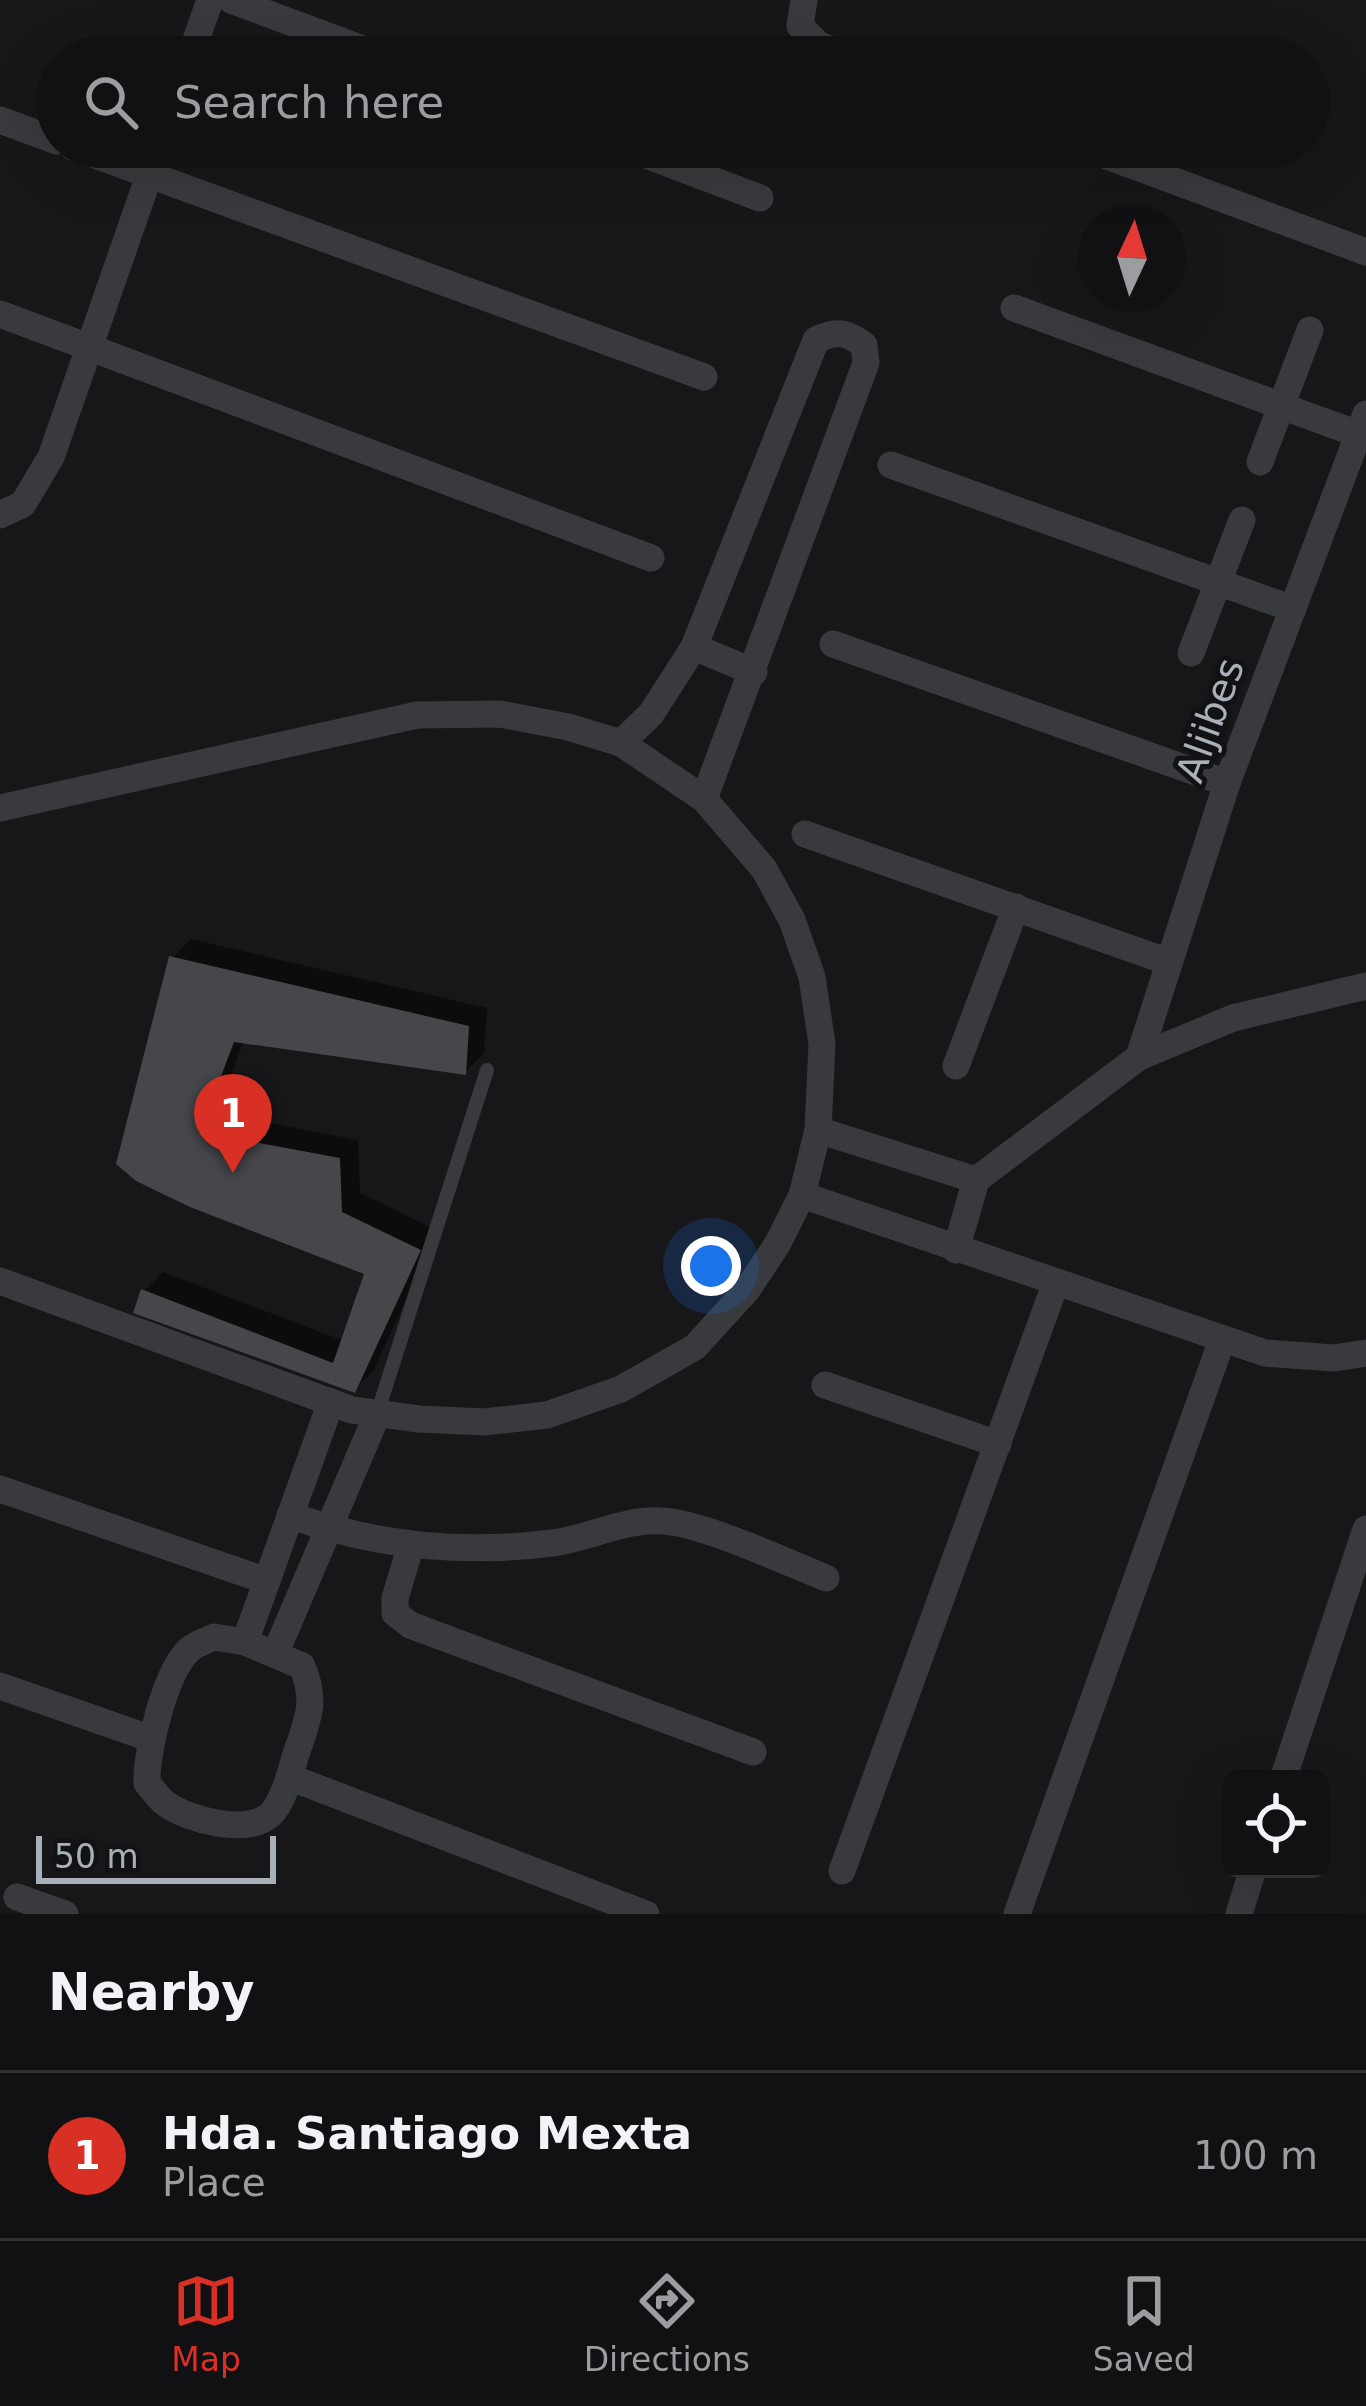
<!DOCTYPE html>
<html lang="en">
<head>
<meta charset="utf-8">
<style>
	:root { --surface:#111113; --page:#1e1f21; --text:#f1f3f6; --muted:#9c9da0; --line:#303133; --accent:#d93025 }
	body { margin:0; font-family:"DejaVu Sans",sans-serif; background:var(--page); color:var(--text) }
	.controls { position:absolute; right:36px; bottom:36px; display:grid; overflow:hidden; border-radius:18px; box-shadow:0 12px 48px #0002 }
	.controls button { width:108px; height:108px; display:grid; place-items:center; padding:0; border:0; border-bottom:3px solid var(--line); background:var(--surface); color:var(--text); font:60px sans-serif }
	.compass { position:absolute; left:1078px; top:204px; width:108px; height:108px; border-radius:50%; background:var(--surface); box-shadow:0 12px 48px #0002; rotate:4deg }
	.scale { position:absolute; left:36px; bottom:30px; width:240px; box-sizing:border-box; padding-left:12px; border:6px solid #aab0b7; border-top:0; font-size:33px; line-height:42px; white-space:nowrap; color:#aab0b7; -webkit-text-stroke:9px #121214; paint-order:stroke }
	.you { position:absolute; left:711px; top:1266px; width:42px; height:42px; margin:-30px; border:9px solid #fff; border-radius:50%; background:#1a73e8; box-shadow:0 0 0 18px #1a73e833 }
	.badge { display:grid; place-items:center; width:78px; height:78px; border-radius:50%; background:var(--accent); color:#fff; font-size:39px; font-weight:700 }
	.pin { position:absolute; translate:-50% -99px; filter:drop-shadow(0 3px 6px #0008) }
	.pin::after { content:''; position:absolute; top:63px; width:42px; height:36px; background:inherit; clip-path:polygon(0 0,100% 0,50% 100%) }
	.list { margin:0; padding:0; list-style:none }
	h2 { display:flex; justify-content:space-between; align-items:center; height:156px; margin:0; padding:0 48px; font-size:51px }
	h2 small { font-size:39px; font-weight:400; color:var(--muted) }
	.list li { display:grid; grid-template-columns:78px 1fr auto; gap:36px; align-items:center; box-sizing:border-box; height:168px; padding:0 48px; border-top:3px solid var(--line) }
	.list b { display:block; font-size:45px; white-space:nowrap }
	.list p { margin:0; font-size:39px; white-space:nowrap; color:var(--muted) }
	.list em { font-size:39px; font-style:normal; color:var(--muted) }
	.icon { flex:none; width:66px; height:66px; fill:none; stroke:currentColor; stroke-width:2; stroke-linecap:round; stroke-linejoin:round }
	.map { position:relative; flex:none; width:1366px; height:1914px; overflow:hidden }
	.search { position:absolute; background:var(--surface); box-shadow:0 12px 48px #0002; left:36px; right:36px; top:36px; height:132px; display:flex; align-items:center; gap:30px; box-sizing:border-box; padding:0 42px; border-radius:66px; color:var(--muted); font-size:45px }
	.sheet { height:324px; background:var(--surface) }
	nav { display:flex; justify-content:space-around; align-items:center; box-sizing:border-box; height:168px; border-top:3px solid var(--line); background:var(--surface); font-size:33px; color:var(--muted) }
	nav a { display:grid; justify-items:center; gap:6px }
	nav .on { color:var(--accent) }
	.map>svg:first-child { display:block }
	.shadow { fill:#0007 }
	.building { fill:#46474b }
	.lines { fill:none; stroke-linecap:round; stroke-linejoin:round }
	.lane { stroke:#383a3d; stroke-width:14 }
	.street { stroke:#383a3d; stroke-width:27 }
	.labels { text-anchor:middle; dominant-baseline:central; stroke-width:10; stroke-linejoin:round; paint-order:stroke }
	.street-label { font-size:39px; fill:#aab0b7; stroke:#121214 }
</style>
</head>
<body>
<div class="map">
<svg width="1366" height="1914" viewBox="0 0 1366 1914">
	<rect width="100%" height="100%" fill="#171719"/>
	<polygon class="shadow" points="191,939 487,1008 484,1053 465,1072 244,1040 217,1113 358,1140 360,1193 438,1231 373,1371 354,1390 144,1291 163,1272 344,1341 368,1272 120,1163 172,958"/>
	<polygon class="building" points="169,956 469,1026 466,1075 234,1042 200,1132 340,1158 342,1212 421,1250 355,1393 133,1313 141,1289 333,1363 364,1274 190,1207 136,1181 116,1164"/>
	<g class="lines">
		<polyline class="lane" points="377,1414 487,1070"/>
		<g class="street">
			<polyline points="231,0 384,57"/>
			<polyline points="804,0 800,26 819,45 851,57"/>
			<polyline points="190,57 210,0"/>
			<polyline points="0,120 57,141"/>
			<polyline points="73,147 704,377"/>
			<polyline points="625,147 760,198"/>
			<polyline points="1083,147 1366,252"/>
			<polyline points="1014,308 1358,434"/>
			<polyline points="0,314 651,558"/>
			<polyline points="1260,462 1310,330"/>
			<polyline points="891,465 1293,609"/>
			<polyline points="0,515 23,504 51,457 159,147"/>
			<polyline points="833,644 1227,783"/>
			<polyline points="694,647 754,672"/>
			<polyline points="1191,653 1242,520"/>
			<path d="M621 743 651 714 694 647 816 340C836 330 847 332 864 345L866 363 704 799"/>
			<polyline points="0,808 417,715 500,714 568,727 621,743 704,799 764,869 792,920 812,977 822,1044 818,1130 802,1195 778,1243 747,1290 695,1347 621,1389 547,1415 484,1422 419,1419 352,1410 0,1281"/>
			<polyline points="805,834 1169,962"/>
			<polyline points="1139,1057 1227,783 1366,414"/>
			<polyline points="956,1066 1016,907"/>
			<polyline points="818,1130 976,1180"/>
			<polyline points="802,1195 1265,1353 1334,1358 1366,1353"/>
			<polyline points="956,1250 976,1180 1139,1057 1233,1018 1366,986"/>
			<polyline points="825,1385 998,1444"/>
			<polyline points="0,1489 267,1581"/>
			<path d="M290 1515C374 1546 464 1554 553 1543 590 1538 623 1519 661 1521 701 1522 786 1562 826 1578"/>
			<polyline points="411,1545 395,1598 395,1613 410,1625 753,1752"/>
			<path d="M214 1637 245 1642 302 1666C317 1701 308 1719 296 1754 291 1771 284 1801 271 1814 247 1836 189 1820 166 1804 159 1799 153 1790 147 1783 146 1752 165 1672 189 1650 195 1644 206 1641 214 1637Z"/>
			<polyline points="245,1642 331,1402"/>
			<polyline points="276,1652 377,1415"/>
			<polyline points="0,1686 152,1739"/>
			<polyline points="289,1777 646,1914"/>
			<polyline points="1283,1779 1366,1529"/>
			<polyline points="842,1871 1056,1282"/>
			<polyline points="17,1897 65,1914"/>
			<polyline points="1017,1914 1222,1340"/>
			<polyline points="1239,1914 1253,1869"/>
		</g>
	</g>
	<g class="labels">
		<g class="street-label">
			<text transform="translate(1210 720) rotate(-70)">Aljibes</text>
		</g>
	</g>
</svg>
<div class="controls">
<button><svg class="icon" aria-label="locate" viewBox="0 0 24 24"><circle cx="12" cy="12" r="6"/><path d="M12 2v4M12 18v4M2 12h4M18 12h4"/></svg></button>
</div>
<svg class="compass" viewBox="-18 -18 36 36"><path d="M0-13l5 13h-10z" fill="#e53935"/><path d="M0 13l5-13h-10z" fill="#9c9da0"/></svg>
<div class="scale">50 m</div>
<div class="you"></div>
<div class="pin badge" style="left:233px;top:1173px">1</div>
<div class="search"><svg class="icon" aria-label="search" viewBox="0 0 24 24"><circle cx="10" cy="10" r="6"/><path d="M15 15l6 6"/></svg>Search here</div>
</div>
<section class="sheet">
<h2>Nearby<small></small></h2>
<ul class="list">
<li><span class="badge">1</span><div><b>Hda. Santiago Mexta</b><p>Place</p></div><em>100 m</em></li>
</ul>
</section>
<nav>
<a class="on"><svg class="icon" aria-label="map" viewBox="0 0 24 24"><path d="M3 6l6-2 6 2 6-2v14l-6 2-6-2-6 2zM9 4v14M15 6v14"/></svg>Map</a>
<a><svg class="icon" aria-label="directions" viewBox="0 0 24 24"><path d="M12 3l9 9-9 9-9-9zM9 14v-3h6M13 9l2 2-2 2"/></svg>Directions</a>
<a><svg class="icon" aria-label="saved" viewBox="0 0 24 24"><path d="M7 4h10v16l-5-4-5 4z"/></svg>Saved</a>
</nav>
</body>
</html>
